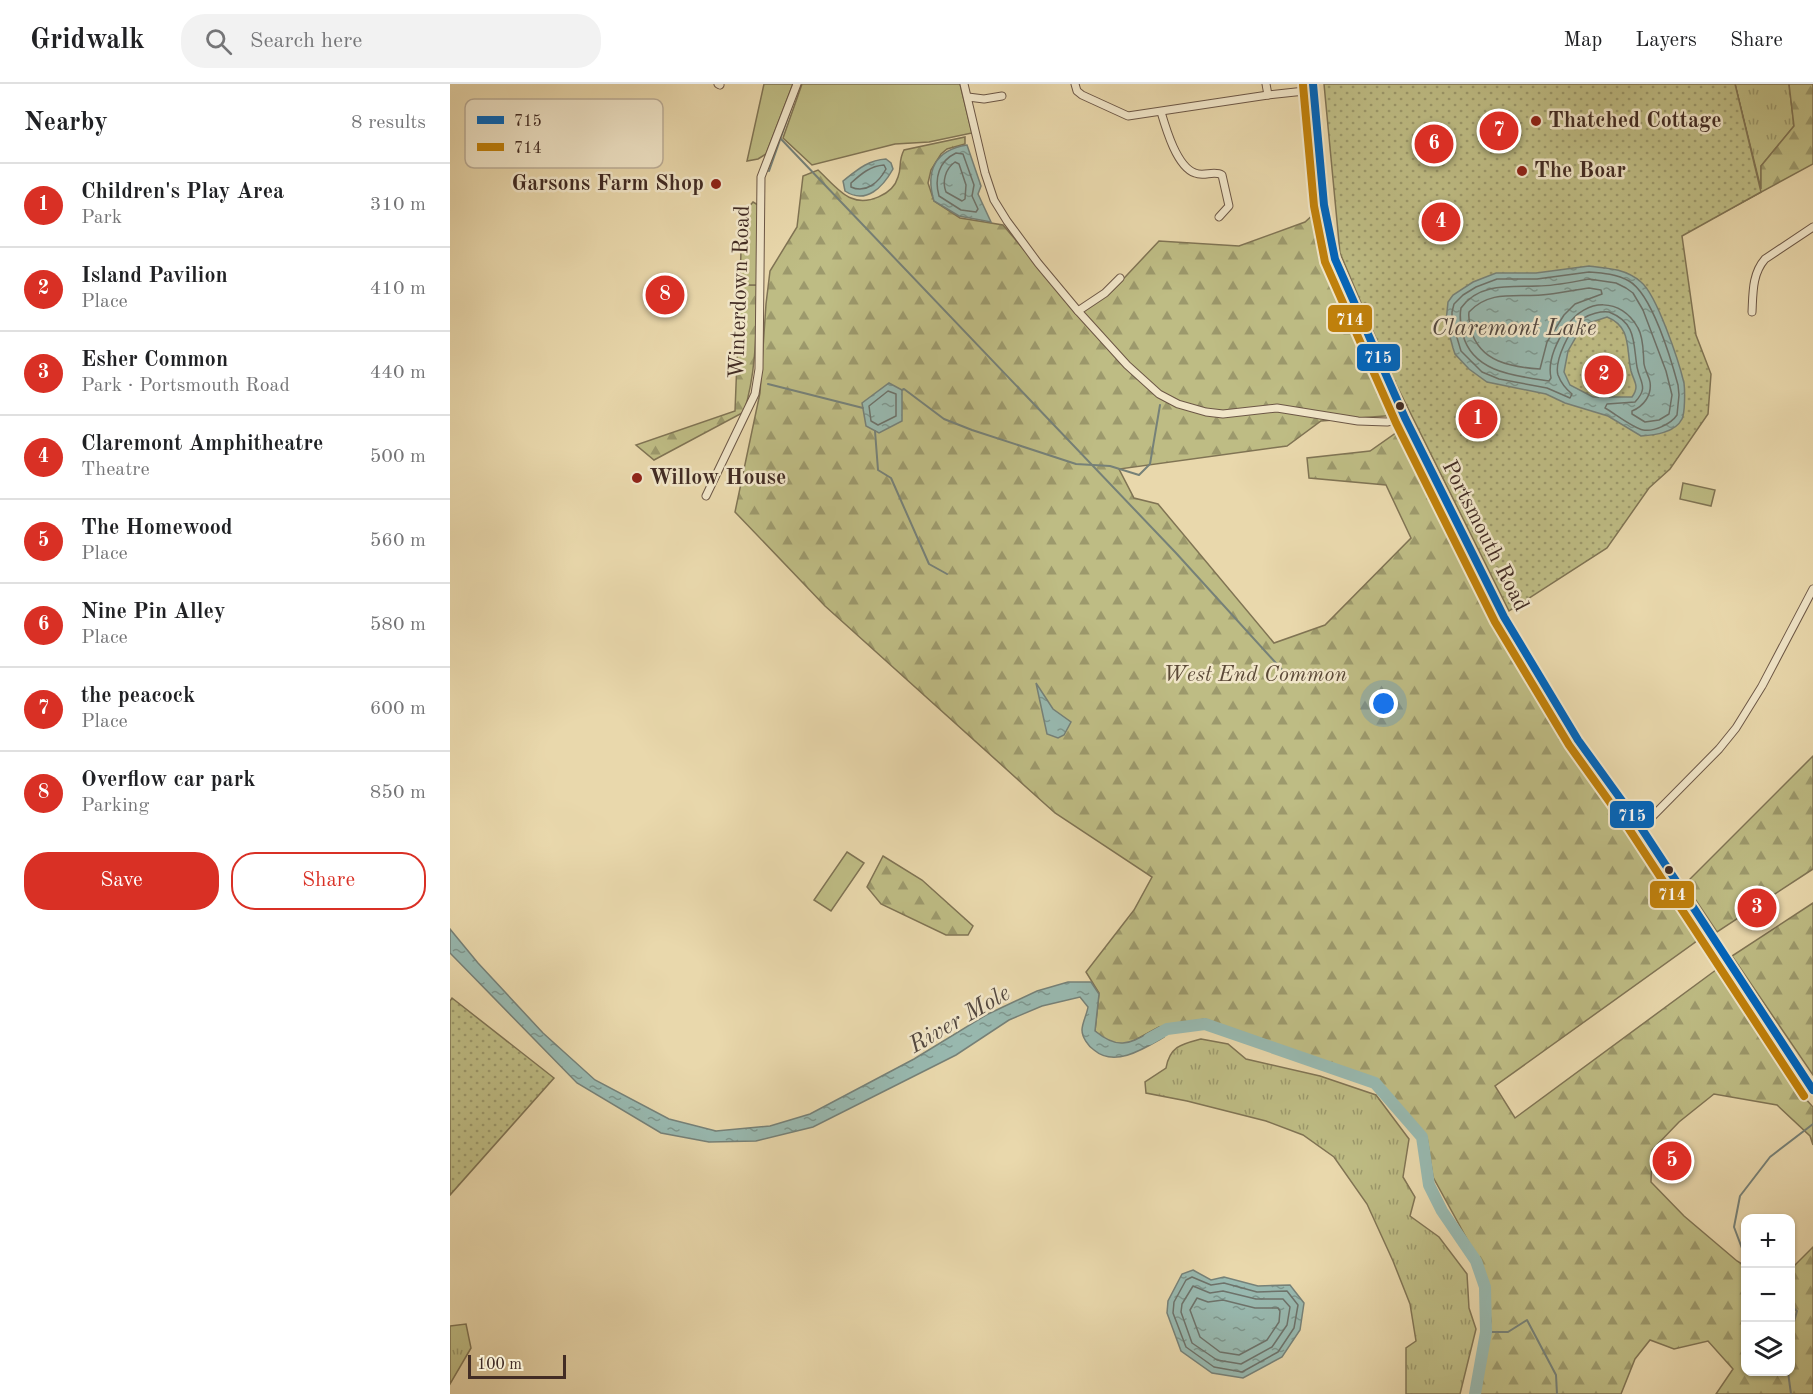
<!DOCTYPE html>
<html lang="en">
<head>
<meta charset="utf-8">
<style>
	:root { --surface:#fff; --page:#f2f2f2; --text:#202124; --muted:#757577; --line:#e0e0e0; --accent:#d93025 }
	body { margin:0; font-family:"Old Standard TT",serif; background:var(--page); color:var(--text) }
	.controls { position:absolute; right:18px; bottom:18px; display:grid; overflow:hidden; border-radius:12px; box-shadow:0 2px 4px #0004 }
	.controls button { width:54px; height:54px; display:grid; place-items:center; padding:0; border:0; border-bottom:2px solid var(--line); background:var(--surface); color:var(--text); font:30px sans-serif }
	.scale { position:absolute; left:18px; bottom:15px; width:98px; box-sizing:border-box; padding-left:6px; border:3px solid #422c24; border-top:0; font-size:16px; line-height:21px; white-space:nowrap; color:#422c24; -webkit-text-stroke:4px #f1e6c9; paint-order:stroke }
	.you { position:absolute; left:934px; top:620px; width:21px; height:21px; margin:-15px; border:4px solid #fff; border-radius:50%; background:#1a73e8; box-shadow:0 0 0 9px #1a73e833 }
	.badge { display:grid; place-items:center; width:39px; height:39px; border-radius:50%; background:var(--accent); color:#fff; font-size:20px; font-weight:700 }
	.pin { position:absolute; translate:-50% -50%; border:3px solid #fff; box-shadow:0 2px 6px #0006 }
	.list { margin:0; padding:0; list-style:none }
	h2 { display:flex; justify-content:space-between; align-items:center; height:78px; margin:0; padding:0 24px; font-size:26px }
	h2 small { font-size:20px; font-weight:400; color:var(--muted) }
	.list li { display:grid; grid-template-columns:39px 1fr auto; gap:18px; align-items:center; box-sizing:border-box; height:84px; padding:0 24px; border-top:2px solid var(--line) }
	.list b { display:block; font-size:22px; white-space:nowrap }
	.list p { margin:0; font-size:20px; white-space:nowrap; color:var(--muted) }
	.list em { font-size:20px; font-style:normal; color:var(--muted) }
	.actions { display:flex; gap:12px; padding:18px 24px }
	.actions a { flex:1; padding:14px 0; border:2px solid var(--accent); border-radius:24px; text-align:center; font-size:21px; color:var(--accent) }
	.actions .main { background:var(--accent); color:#fff }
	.icon { flex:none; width:33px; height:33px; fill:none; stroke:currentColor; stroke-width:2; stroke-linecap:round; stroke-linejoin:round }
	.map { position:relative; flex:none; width:1363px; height:1310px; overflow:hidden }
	header { display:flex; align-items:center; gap:36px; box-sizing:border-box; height:84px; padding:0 30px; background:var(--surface); border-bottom:2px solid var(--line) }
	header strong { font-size:28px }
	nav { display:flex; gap:33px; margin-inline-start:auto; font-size:21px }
	.search { width:420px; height:54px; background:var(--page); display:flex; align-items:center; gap:15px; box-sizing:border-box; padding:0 21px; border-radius:24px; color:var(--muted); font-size:22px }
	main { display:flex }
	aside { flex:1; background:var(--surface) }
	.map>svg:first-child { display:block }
	.grass { fill:url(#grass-tufts); stroke:#807454; stroke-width:1.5 }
	.forest { fill:url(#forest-firs); stroke:#807454; stroke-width:1.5 }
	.park { fill:#bebc84; stroke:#807454; stroke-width:1.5 }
	.garden { fill:url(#garden-dots); stroke:#807454; stroke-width:1.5 }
	.water { fill:url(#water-ripples); stroke:#768178; stroke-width:1.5; fill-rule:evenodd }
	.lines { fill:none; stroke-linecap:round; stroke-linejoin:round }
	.shore { stroke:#6d726a; stroke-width:1.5 }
	.stream { stroke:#768178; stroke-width:2 }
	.river { stroke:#98b9b0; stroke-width:12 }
	.minor-casing { stroke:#6c5746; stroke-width:9 }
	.major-casing { stroke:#422c24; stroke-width:10 }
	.minor { stroke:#f1e6c9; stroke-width:7 }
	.major { stroke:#e4bc76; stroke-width:8 }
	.bus-1-casing { stroke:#f1e6c9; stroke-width:12 }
	.bus-2-casing { stroke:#f1e6c9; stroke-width:12 }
	.bus-1 { stroke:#0065bd; stroke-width:8 }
	.bus-2 { stroke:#c1810b; stroke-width:8 }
	.poi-dot { fill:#8f2418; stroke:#f1e6c9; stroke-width:2 }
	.bus-dot { fill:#422c24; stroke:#f1e6c9; stroke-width:2 }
	.labels { text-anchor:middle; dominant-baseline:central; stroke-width:5; stroke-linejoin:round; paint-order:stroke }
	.poi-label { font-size:22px; font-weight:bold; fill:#422c24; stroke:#f1e6c9; text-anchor:start }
	.street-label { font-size:22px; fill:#422c24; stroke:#f1e6c9 }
	.park-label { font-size:22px; font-style:italic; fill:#5b4937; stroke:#f1e6c9 }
	.water-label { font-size:24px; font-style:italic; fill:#534840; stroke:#f1e6c9 }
	.key { fill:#f1e6c9; stroke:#bcae98; stroke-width:1.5 }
	.key-label { font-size:16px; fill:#422c24 }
	.line-badge { stroke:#f1e6c9; stroke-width:2 }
	.badge-label { font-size:16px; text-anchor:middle; font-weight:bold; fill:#fff }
</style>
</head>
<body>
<header>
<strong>Gridwalk</strong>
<div class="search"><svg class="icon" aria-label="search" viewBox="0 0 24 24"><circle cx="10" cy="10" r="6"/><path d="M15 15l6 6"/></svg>Search here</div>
<nav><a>Map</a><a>Layers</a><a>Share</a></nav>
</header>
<main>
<aside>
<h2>Nearby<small>8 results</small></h2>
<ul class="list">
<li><span class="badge">1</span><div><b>Children's Play Area</b><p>Park</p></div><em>310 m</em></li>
<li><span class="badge">2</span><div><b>Island Pavilion</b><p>Place</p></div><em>410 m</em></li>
<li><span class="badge">3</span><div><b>Esher Common</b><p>Park · Portsmouth Road</p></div><em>440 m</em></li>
<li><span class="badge">4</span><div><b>Claremont Amphitheatre</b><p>Theatre</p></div><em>500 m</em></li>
<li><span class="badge">5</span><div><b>The Homewood</b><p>Place</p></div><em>560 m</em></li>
<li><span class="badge">6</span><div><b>Nine Pin Alley</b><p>Place</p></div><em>580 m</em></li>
<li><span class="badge">7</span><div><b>the peacock</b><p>Place</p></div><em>600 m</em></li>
<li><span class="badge">8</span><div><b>Overflow car park</b><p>Parking</p></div><em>850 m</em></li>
</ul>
<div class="actions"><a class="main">Save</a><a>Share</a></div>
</aside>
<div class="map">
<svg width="1363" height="1310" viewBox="0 0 1363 1310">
	<defs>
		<pattern id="grass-tufts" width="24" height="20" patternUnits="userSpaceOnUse" patternTransform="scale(1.5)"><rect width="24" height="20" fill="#bebc84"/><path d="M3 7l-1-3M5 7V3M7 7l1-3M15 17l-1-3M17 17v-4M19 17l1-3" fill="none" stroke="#9c996c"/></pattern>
		<pattern id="forest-firs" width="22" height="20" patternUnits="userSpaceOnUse" patternTransform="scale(1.5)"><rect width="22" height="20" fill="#bebc84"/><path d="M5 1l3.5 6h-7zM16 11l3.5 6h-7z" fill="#9c996c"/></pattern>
		<pattern id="garden-dots" width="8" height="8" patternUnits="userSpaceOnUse" patternTransform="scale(1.5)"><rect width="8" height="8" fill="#bebc84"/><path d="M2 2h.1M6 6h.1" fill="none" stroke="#9c996c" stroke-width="1.8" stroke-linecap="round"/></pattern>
		<pattern id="water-ripples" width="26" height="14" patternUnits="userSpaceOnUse" patternTransform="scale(1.5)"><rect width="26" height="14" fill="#98b9b0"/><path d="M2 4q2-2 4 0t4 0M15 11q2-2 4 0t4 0" fill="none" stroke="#7e978f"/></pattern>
	</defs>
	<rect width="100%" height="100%" fill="#e9d8ac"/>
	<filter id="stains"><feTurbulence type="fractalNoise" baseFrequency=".00333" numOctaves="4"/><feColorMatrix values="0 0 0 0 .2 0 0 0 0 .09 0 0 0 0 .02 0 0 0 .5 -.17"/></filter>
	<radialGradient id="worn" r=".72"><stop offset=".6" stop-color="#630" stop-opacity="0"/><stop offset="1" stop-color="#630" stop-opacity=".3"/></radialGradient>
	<g class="grass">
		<polygon points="1285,0 1339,0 1344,42 1311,82 1311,108"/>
		<path d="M751 955 778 960 796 975 870 992 926 1011 959 1055 953 1093 965 1113 960 1132 989 1153 1017 1190 1019 1224 1026 1245 1010 1310H956V1264L966 1257 960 1220 943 1177 917 1120 884 1073 853 1051 816 1037 737 1017 696 1009 695 998 716 984C720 962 732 960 751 955Z"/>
		<polygon points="16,1240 21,1264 0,1300 0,1242"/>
	</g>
	<g class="forest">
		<polygon points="1285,0 1311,105 1311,82 1344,42 1339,0 1363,0 1363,80 1232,151"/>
		<path d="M515 53V60L497 65 491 70 481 86 478 99 484 117 510 134 553 141 627 228 662 207 709 157 789 162 855 138 867 127 894 209 947 331 871 337 837 362 669 385 684 414 708 420 824 559 875 541 961 454 936 401 859 394 857 374 920 367 953 344 987 422 1007 461 1021 498 1028 512C1103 626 1177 740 1251 854L1045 1002 1065 1034 1270 883 1354 1013 1363 1023V1061L1360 1052 1327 1021 1264 1010 1229 1038 1202 1066 1201 1098 1234 1132 1287 1177 1295 1182 1296 1288H1340L1341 1185 1363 1163V1310H1266L1283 1285 1258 1257 1224 1265 1200 1256 1185 1275 1171 1310H1028L1041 1237 1034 1186 983 1093 977 1053 924 996 755 935 709 943 676 961 658 958 645 947 649 909 636 888 684 826 702 793 605 729 375 522 285 428 310 309 316 220 320 187 347 143 353 92 368 86C376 93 391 111 401 114 417 121 443 111 448 93 452 83 448 77 454 66Z"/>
		<path d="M290 201H307C306 244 307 286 294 328L204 376 186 361 285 327Z"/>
		<polygon points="1363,672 1363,785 1267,848 1235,800"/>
		<polygon points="433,772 472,796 523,842 518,851 496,851 431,820 417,803"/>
		<polygon points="1363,819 1363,991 1282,872"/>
	</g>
	<g class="park">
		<polygon points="314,0 343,0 316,70 308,75 297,77"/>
		<polygon points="352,0 510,0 522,49 479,58 445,60 362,81 333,54"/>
		<polygon points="303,118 308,121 307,201 290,201 292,131"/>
		<polygon points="1233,399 1265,406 1261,422 1230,415"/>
		<polygon points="397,768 414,779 381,827 364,816"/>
	</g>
	<g class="garden">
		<polygon points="874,0 1285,0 1311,108 1232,152 1246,251 1261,290 1258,330 1220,385 1199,404 1157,464 1059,527 941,290 890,169"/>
		<polygon points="2,914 104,994 0,1111 0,917"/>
	</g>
	<g class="water">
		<path d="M517 61 531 102 528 110 541 138 509 132 484 117C475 87 485 66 517 61Z"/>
		<path d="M436 75 441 79 443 85C433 103 416 121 395 107L393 97C407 86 418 76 436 75Z"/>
		<path d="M1139 182C1158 184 1176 185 1191 198 1207 211 1229 278 1234 299 1235 307 1235 329 1232 335 1225 349 1204 351 1191 352L1158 332 1115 319 1096 310 1037 298 1019 285 1005 270 1003 264 996 238 998 218 1003 211 1023 198 1046 189H1086ZM1157 233C1182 243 1176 265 1181 287 1184 298 1190 302 1182 313H1143L1120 301 1114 288 1118 267 1130 246 1136 240Z"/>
		<polygon points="439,299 452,306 452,337 429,349 416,342 412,319"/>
		<polygon points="586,599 603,625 621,638 614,651 608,654 597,650"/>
		<path d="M0 845 28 879 93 949 145 996 219 1035 266 1047 320 1042 360 1030 464 975 536 931 587 907 618 898H641L649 910 645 947C672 969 682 957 710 943L714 953C695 964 665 984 644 966 638 962 632 953 632 946 632 939 637 930 638 923L630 913 592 922 559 936 506 971 363 1043 306 1057 259 1058 211 1049 127 999 0 869Z"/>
		<polygon points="743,1186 761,1196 774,1193 808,1202 840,1201 854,1219 850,1246 832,1273 793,1294 762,1289 731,1267 717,1229 718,1217 732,1190"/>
	</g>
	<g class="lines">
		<g class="shore">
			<path d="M506 69 513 70 524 101 522 112 528 125 526 128 511 126 489 112C484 94 489 77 506 69Z"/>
			<path d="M505 78 509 80 516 101 515 115 512 117 496 108C492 98 495 85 505 78Z"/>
			<path d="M434 81 436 85C429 98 416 110 401 103V99C411 90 420 82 434 81Z"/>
			<path d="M1139 188C1153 189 1167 190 1179 197 1202 210 1221 275 1228 301L1229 311 1227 331C1221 340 1204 348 1193 346 1183 344 1164 329 1155 324L1157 320 1185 318C1199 303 1190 299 1187 283 1183 259 1187 239 1159 228 1151 227 1139 230 1132 235 1120 244 1104 277 1108 291 1111 299 1116 305 1122 310L1120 314 1097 304 1049 295 1032 288 1011 267 1002 237V228L1004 220 1013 211 1026 203 1047 195H1087Z"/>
			<path d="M1139 195 1166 199 1176 204 1183 209 1193 226 1216 287 1222 311 1219 330 1209 336 1195 338 1182 330V327C1194 322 1202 311 1200 298 1199 292 1195 287 1194 280 1193 269 1194 254 1188 244 1171 213 1136 214 1117 242 1107 257 1097 276 1101 294L1099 297C1067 292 1023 289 1013 251 1011 242 1009 234 1011 224 1029 198 1062 203 1088 202 1105 202 1122 198 1139 195Z"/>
			<path d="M1139 204 1151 206 1152 210 1125 220 1114 231 1097 258 1090 285C1061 283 1030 278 1021 246 1020 240 1018 235 1019 228 1039 206 1066 213 1091 211 1107 210 1123 206 1139 204Z"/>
			<polygon points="438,307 446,310 446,332 428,341 421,337 419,322"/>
			<polygon points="742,1193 761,1201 774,1199 807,1208 837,1207 848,1221 844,1244 828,1268 792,1288 764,1283 736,1263 723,1229 724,1218 736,1196"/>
			<polygon points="743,1202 760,1209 773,1207 806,1215 833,1215 840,1223 837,1241 822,1263 791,1280 767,1276 742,1259 731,1228 732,1220"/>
			<polygon points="747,1214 758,1218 773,1216 805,1224 828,1224 830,1227 829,1238 817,1256 789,1271 770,1268 750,1253 740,1226"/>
		</g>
		<g class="stream">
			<polyline points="331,55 726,469 835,589"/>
			<polyline points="319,87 343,19"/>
			<polyline points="318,300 413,324"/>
			<polyline points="452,306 454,305 494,335 522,346 626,380 660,382 689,391 700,380 710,321"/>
			<polyline points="425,347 428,386 441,394 479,480 497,490"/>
			<polyline points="1296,1175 1284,1143 1290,1112 1320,1073 1363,1040"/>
			<polyline points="1340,1221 1347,1227 1340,1252"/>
			<polyline points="1036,1248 1058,1248 1077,1236 1106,1291 1107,1310"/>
			<polyline points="1338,1288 1341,1310"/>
		</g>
		<polyline class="river" points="699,955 717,945 755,940 925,999 972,1053 979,1101 992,1127 1026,1177 1035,1203 1036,1248 1025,1310"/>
		<g class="minor-casing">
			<g id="minor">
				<polyline points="268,0 270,1"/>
				<polyline points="514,0 535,89 544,116 557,137 588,179 628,227 677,281 709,310 728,320 756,328 773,330 827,324 908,337 937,338 955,334"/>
				<polyline points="625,0 627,7 632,11 678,32 818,11 864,6"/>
				<polyline points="816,0 818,11"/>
				<polyline points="518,13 534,15 552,12"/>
				<path d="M711 28C716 45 727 83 745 89 754 93 764 86 772 91L779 122 769 133"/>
				<polyline points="628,227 655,209 670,194"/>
				<path d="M1302 228C1303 209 1302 190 1315 175L1363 143"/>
				<polyline points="256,412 305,310 309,285 311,93 347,0"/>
				<polyline points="1191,744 1269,665 1286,644 1312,602 1363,505"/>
			</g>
		</g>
		<g class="major-casing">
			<polyline id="major" points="863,0 874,121 885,175 955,334 1054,533 1079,575 1128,656 1188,739 1363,1006"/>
		</g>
		<use href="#minor" class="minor"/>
		<use href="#major" class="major"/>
		<g class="bus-1-casing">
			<polyline id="bus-1" points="863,0 874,121 885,175 955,334 1054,533 1128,656 1188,739 1363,1006"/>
		</g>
		<g class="bus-2-casing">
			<polyline id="bus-2" points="853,1 864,122 875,178 946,339 1045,538 1119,661 1179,745 1354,1012"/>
		</g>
		<use href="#bus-1" class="bus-1"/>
		<use href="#bus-2" class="bus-2"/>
	</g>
	<g class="poi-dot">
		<circle cx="1086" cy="37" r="6"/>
		<circle cx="1072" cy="87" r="6"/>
		<circle cx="266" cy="100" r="6"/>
		<circle cx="187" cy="394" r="6"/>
	</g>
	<g class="bus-dot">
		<circle cx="950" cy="322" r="5"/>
		<circle cx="1219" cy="786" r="5"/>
	</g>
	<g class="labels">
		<g class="poi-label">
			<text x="1098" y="37">Thatched Cottage</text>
			<text x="1084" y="87">The Boar</text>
			<text x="254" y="100" text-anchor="end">Garsons Farm Shop</text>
			<text x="199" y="394">Willow House</text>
		</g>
		<g class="street-label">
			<text transform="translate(290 208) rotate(-88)">Winterdown Road</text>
			<text transform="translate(1035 452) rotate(63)">Portsmouth Road</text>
		</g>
		<g class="park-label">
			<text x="805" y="591">West End Common</text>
		</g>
		<g class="water-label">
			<text x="1064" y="245">Claremont Lake</text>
			<text transform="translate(510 936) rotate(-30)">River Mole</text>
		</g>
	</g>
	<rect x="15" y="15" width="198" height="69" rx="9" class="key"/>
	<rect x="27" y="32" width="27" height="8" fill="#0065bd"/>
	<rect x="27" y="59" width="27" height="8" fill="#c1810b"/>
	<g class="key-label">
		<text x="64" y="42">715</text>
		<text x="64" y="69">714</text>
	</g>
	<g class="line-badge">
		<rect x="877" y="220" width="46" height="29" rx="6" fill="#c1810b"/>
		<rect x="906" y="259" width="45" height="29" rx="6" fill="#0065bd"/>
		<rect x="1159" y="716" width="46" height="29" rx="6" fill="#0065bd"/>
		<rect x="1199" y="796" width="46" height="29" rx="6" fill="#c1810b"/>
	</g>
	<g class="badge-label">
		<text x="900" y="241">714</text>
		<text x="928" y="279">715</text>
		<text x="1182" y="737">715</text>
		<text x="1222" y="816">714</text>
	</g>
	<rect width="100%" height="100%" filter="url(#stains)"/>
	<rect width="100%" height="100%" fill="url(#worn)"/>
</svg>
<div class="controls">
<button>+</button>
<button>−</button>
<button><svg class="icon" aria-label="layers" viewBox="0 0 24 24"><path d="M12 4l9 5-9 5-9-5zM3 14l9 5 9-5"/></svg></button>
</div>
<div class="scale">100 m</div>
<div class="you"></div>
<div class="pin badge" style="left:1028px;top:335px">1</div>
<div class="pin badge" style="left:1154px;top:291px">2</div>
<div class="pin badge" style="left:1307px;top:824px">3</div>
<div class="pin badge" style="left:991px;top:138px">4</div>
<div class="pin badge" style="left:1222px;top:1077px">5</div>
<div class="pin badge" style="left:984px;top:60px">6</div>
<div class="pin badge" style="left:1049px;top:47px">7</div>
<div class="pin badge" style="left:215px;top:211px">8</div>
</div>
</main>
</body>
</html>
